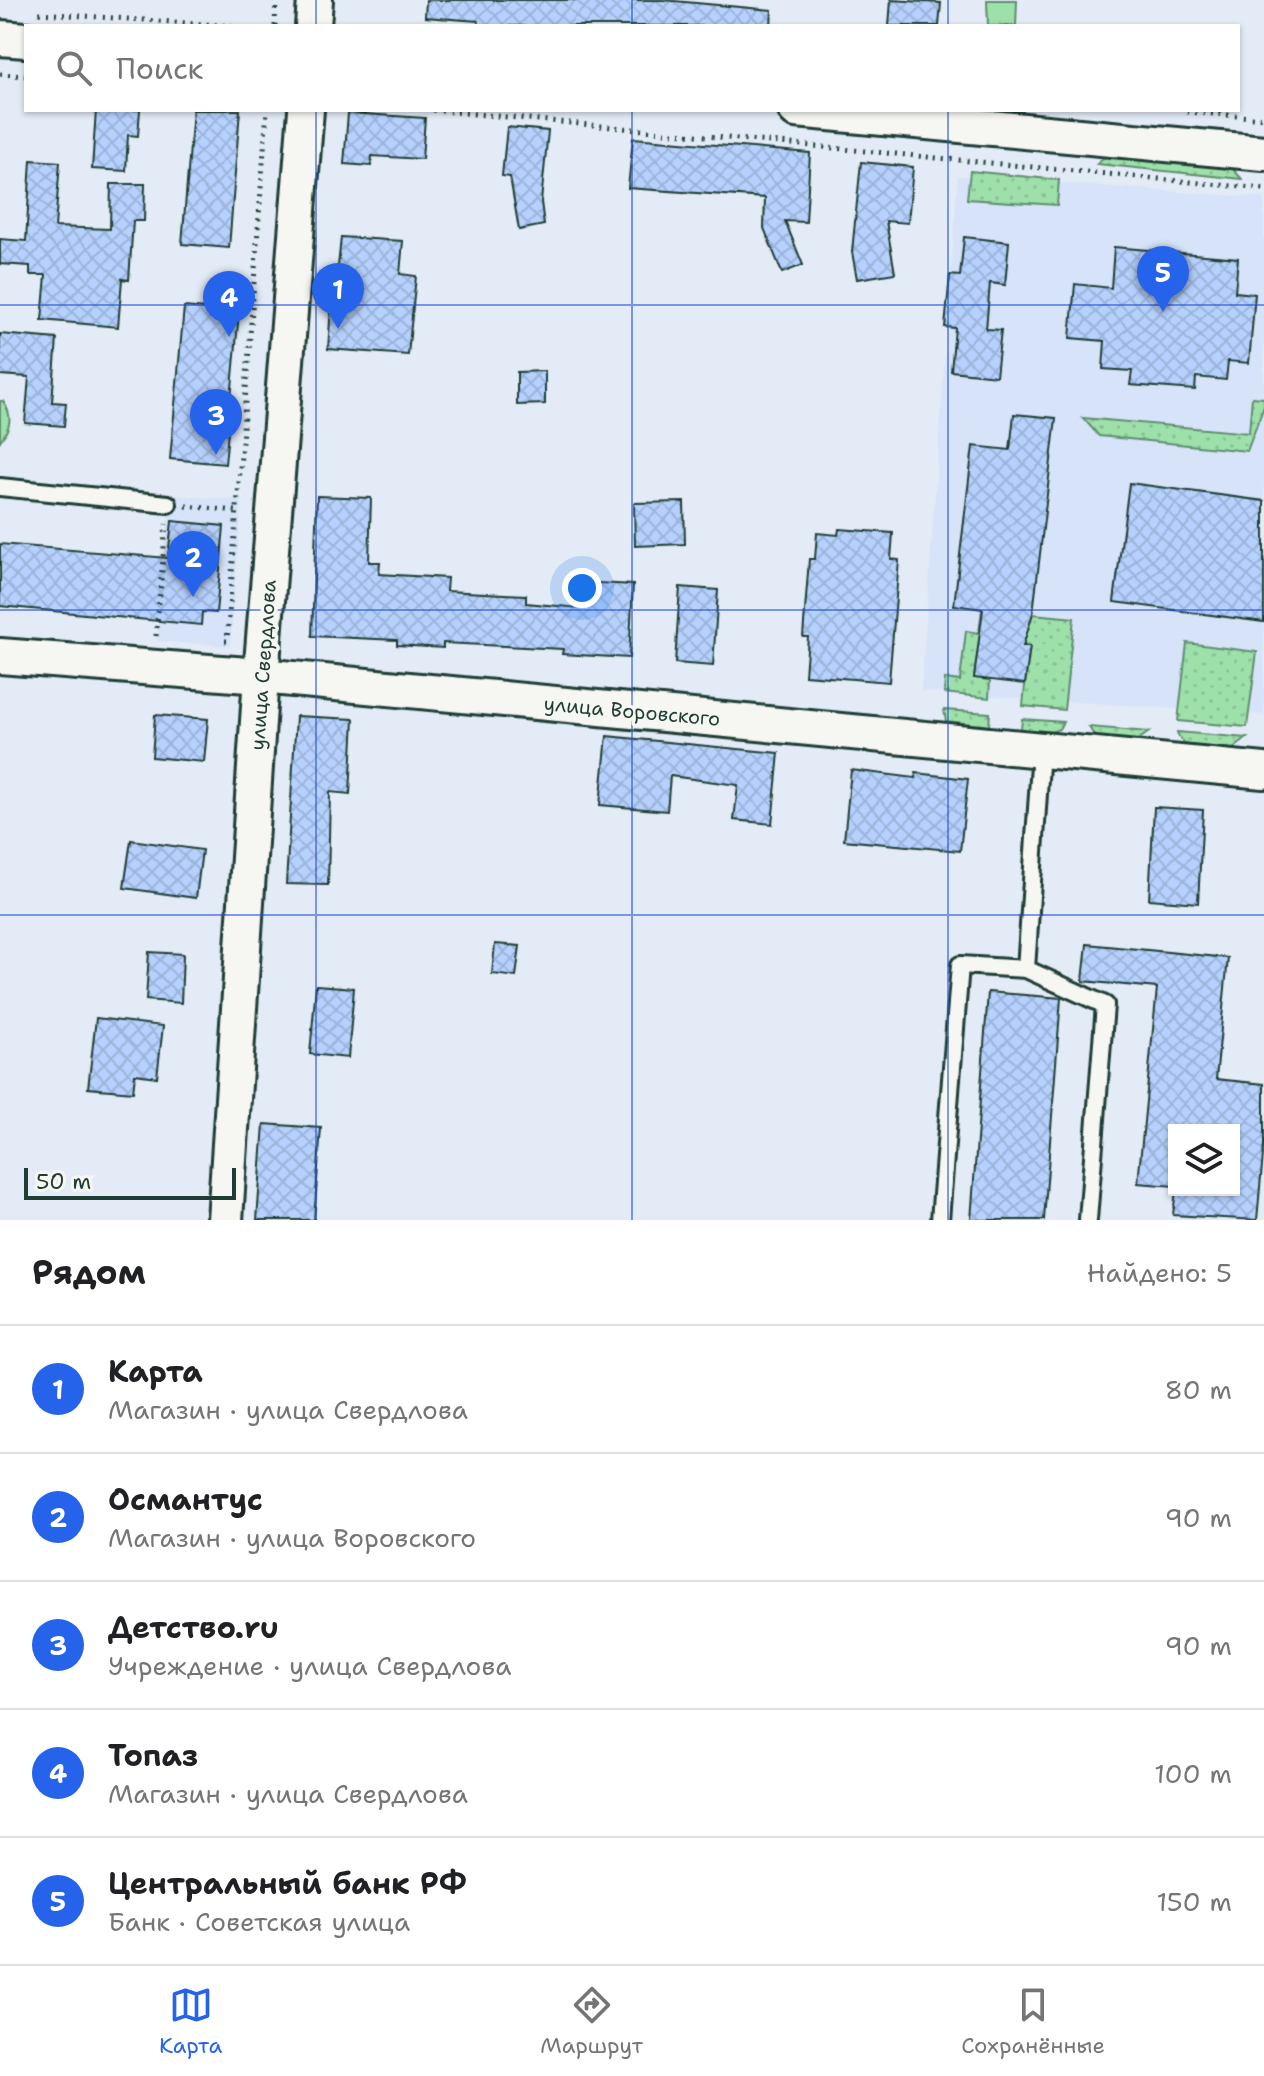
<!DOCTYPE html>
<html lang="ru">
<head>
<meta charset="utf-8">
<style>
	:root { --surface:#fff; --page:#f6f6f6; --text:#202124; --muted:#757577; --line:#e0e0e0; --accent:#2563eb }
	body { margin:0; font-family:"Shantell Sans",sans-serif; background:var(--page); color:var(--text) }
	.controls { position:absolute; right:24px; bottom:24px; display:grid; overflow:hidden; border-radius:0px; box-shadow:0 2px 6px #0004 }
	.controls button { width:72px; height:72px; display:grid; place-items:center; padding:0; border:0; border-bottom:2px solid var(--line); background:var(--surface); color:var(--text); font:40px sans-serif }
	.scale { position:absolute; left:24px; bottom:20px; width:212px; box-sizing:border-box; padding-left:8px; border:4px solid #1f3d34; border-top:0; font-size:22px; line-height:28px; white-space:nowrap; color:#1f3d34; -webkit-text-stroke:6px #f6f6f2; paint-order:stroke }
	.you { position:absolute; left:582px; top:588px; width:28px; height:28px; margin:-20px; border:6px solid #fff; border-radius:50%; background:#1a73e8; box-shadow:0 0 0 12px #1a73e833 }
	.badge { display:grid; place-items:center; width:52px; height:52px; border-radius:50%; background:var(--accent); color:#fff; font-size:26px; font-weight:700 }
	.pin { position:absolute; translate:-50% -66px; filter:drop-shadow(0 2px 4px #0008) }
	.pin::after { content:''; position:absolute; top:42px; width:28px; height:24px; background:inherit; clip-path:polygon(0 0,100% 0,50% 100%) }
	.list { margin:0; padding:0; list-style:none }
	h2 { display:flex; justify-content:space-between; align-items:center; height:104px; margin:0; padding:0 32px; font-size:34px }
	h2 small { font-size:26px; font-weight:400; color:var(--muted) }
	.list li { display:grid; grid-template-columns:52px 1fr auto; gap:24px; align-items:center; box-sizing:border-box; height:128px; padding:0 32px; border-top:2px solid var(--line) }
	.list b { display:block; font-size:30px; white-space:nowrap }
	.list p { margin:0; font-size:26px; white-space:nowrap; color:var(--muted) }
	.list em { font-size:26px; font-style:normal; color:var(--muted) }
	.icon { flex:none; width:44px; height:44px; fill:none; stroke:currentColor; stroke-width:2; stroke-linecap:round; stroke-linejoin:round }
	.map { position:relative; flex:none; width:1264px; height:1220px; overflow:hidden }
	.search { position:absolute; background:var(--surface); box-shadow:0 2px 6px #0004; left:24px; right:24px; top:24px; height:88px; display:flex; align-items:center; gap:20px; box-sizing:border-box; padding:0 28px; border-radius:0px; color:var(--muted); font-size:30px }
	.sheet { height:744px; background:var(--surface) }
	nav { display:flex; justify-content:space-around; align-items:center; box-sizing:border-box; height:112px; border-top:2px solid var(--line); background:var(--surface); font-size:22px; color:var(--muted) }
	nav a { display:grid; justify-items:center; gap:4px }
	nav .on { color:var(--accent) }
	.map>svg:first-child { display:block }
	.built { fill:#d6e3f8 }
	.grass { fill:url(#grass-dots); stroke:#5e8e6f; stroke-width:2 }
	.forest { fill:url(#forest-firs); stroke:#5e8e6f; stroke-width:2 }
	.pitch { fill:#9ee0aa; stroke:#5e8e6f; stroke-width:2 }
	.building { fill:url(#building-cross-hatch); stroke:#1f3d34; stroke-width:2 }
	.lines { fill:none; stroke-linecap:round; stroke-linejoin:round }
	.service-casing { stroke:#1f3d34; stroke-width:22 }
	.minor-casing { stroke:#1f3d34; stroke-width:40 }
	.path { stroke:#1f3d34; stroke-width:5; stroke-dasharray:2 6; stroke-linecap:butt }
	.service { stroke:#f6f6f2; stroke-width:16 }
	.minor { stroke:#f6f6f2; stroke-width:34 }
	.grid { fill:none; stroke:#1d4ed8; stroke-width:2; stroke-opacity:0.55 }
	.labels { text-anchor:middle; dominant-baseline:central; stroke-width:7; stroke-linejoin:round; paint-order:stroke }
	.street-label { font-size:20px; fill:#1f3d34; stroke:#f6f6f2 }
</style>
</head>
<body>
<div class="map">
<svg width="1264" height="1220" viewBox="0 0 1264 1220">
	<defs>
		<pattern id="grass-dots" width="8" height="8" patternUnits="userSpaceOnUse" patternTransform="scale(2)"><rect width="8" height="8" fill="#9ee0aa"/><path d="M2 2h.1M6 6h.1" fill="none" stroke="#88c193" stroke-width="1.8" stroke-linecap="round"/></pattern>
		<pattern id="forest-firs" width="22" height="20" patternUnits="userSpaceOnUse" patternTransform="scale(2)"><rect width="22" height="20" fill="#9ee0aa"/><path d="M5 1l3.5 6h-7zM16 11l3.5 6h-7z" fill="#88c193"/></pattern>
		<pattern id="building-cross-hatch" width="8" height="8" patternUnits="userSpaceOnUse" patternTransform="scale(2)"><rect width="8" height="8" fill="#b6d1fe"/><path d="M0 0l8 8M0 8l8-8" fill="none" stroke="#9cb4da"/></pattern>
	</defs>
	<rect width="100%" height="100%" fill="#e3ebf6"/>
	<filter id="ink" filterUnits="userSpaceOnUse"><feTurbulence type="fractalNoise" baseFrequency=".0125" numOctaves="2"/><feDisplacementMap in="SourceGraphic" scale="16" xChannelSelector="R" yChannelSelector="G"/><feConvolveMatrix kernelMatrix="1 2 1 2 8 2 1 2 1" color-interpolation-filters="sRGB"/></filter>
	<g filter="url(#ink)">
		<g class="built">
			<polygon points="958,176 1264,198 1264,715 921,691"/>
			<polygon points="170,495 242,500 230,646 157,641"/>
		</g>
		<g class="grass">
			<polygon points="1106,156 1231,167 1242,179 1097,164"/>
			<polygon points="970,171 1059,180 1057,205 967,199"/>
			<polygon points="1252,397 1264,398 1264,406 1247,451 1099,436 1083,418 1249,433"/>
			<polygon points="982,609 1074,618 1064,710 1023,706 1029,646 979,641 974,678 990,680 989,698 944,693 945,679 960,681 966,631 979,633"/>
			<polygon points="1187,643 1257,652 1247,727 1178,721"/>
			<polygon points="944,710 990,713 989,726 946,721"/>
			<polygon points="1022,719 1063,722 1059,729 1048,733 1021,730"/>
			<polygon points="1089,727 1149,732 1135,742 1095,737"/>
			<path d="M1177 732 1247 738 1232 750C1214 749 1182 753 1177 732Z"/>
		</g>
		<polygon class="forest" points="987,0 1017,0 1016,26 988,26"/>
		<path class="pitch" d="M0 401H3C13 416 11 427 0 441Z"/>
		<g class="building">
			<polygon points="426,0 663,0 772,10 771,26 478,26 478,21 425,17"/>
			<polygon points="891,0 941,3 939,26 889,26"/>
			<polygon points="96,110 140,110 138,136 128,135 126,171 92,169"/>
			<polygon points="193,110 240,110 229,248 182,244"/>
			<polygon points="348,113 425,118 422,159 372,156 371,166 344,164"/>
			<polygon points="507,127 548,131 541,202 544,225 519,230 510,177 502,176"/>
			<polygon points="633,138 810,153 806,222 785,221 803,265 782,273 764,228 765,198 628,188"/>
			<polygon points="31,160 60,162 55,227 110,229 111,184 145,184 144,221 133,221 129,280 122,279 118,327 42,320 46,275 30,275 30,266 0,264 0,239 26,241"/>
			<polygon points="861,162 913,167 908,223 886,221 895,273 857,279 852,252"/>
			<polygon points="341,237 403,241 400,274 416,276 408,355 328,349 331,306 334,306"/>
			<polygon points="964,237 1009,242 1005,285 990,283 986,329 1001,330 996,376 951,371 955,328 945,327 950,275 960,276"/>
			<polygon points="1114,247 1238,258 1235,292 1255,294 1249,363 1228,361 1226,380 1196,377 1195,390 1130,385 1132,371 1103,369 1105,341 1070,338 1075,284 1111,288"/>
			<polygon points="184,307 239,312 225,464 170,459"/>
			<polygon points="0,334 57,339 52,402 66,403 64,426 25,423 29,377 0,375"/>
			<polygon points="545,371 545,404 517,405 517,372"/>
			<polygon points="1014,414 1056,418 1033,613 1023,646 1030,646 1025,684 974,678 983,609 954,605 973,446 1010,450"/>
			<polygon points="1129,483 1264,501 1264,622 1114,602"/>
			<polygon points="317,496 371,498 369,562 380,562 379,574 447,578 446,591 526,595 526,603 580,608 582,582 633,585 629,658 562,654 563,649 443,643 443,648 397,645 397,640 312,636"/>
			<polygon points="684,502 685,544 635,546 634,503"/>
			<polygon points="172,521 224,526 216,613 202,612 201,625 0,606 0,544 168,558"/>
			<polygon points="839,529 893,533 891,559 899,560 889,682 805,675 808,637 803,637 809,559 815,559 817,533 838,535"/>
			<polygon points="680,587 718,590 713,666 675,663"/>
			<polygon points="155,715 208,719 204,762 152,757"/>
			<polygon points="296,716 354,719 350,794 330,792 328,885 286,884"/>
			<polygon points="607,736 779,753 772,824 734,820 738,785 670,776 667,811 600,805"/>
			<polygon points="851,770 915,778 916,773 968,779 960,851 844,840"/>
			<polygon points="1154,807 1203,810 1198,903 1149,899"/>
			<polygon points="131,840 202,850 196,898 124,888"/>
			<polygon points="495,944 520,946 516,977 492,974"/>
			<polygon points="1087,944 1228,958 1216,1079 1264,1084 1264,1144 1257,1220 1173,1215 1176,1190 1234,1190 1234,1130 1174,1130 1174,1186 1138,1183 1157,988 1083,981"/>
			<polygon points="149,952 183,954 181,1003 146,1000"/>
			<polygon points="316,985 354,988 348,1058 310,1054"/>
			<polygon points="988,992 1061,998 1044,1220 971,1220"/>
			<polygon points="96,1018 163,1026 157,1077 135,1074 133,1092 88,1088"/>
			<polygon points="264,1124 321,1128 314,1220 257,1220"/>
		</g>
		<g class="lines">
			<g class="service-casing">
				<g id="service">
					<polyline points="0,487 168,504"/>
					<polyline points="1041,750 1026,969 1105,1005 1088,1220"/>
					<polyline points="940,1220 960,965 1026,969"/>
				</g>
			</g>
			<g class="minor-casing">
				<g id="minor">
					<polyline points="313,26 315,0"/>
					<polyline points="0,38 26,40"/>
					<polyline points="796,110 1264,153"/>
					<polyline points="0,656 261,676 1264,771"/>
					<polyline points="225,1220 261,676 306,110"/>
				</g>
			</g>
			<g class="path">
				<polyline points="39,13 233,26"/>
				<polyline points="275,26 276,0"/>
				<polyline points="0,74 26,76"/>
				<polyline points="433,110 1264,189"/>
				<polyline points="1187,112 1264,118"/>
				<polyline points="186,506 237,511"/>
				<polyline points="156,636 166,524"/>
				<polyline points="225,641 227,641 267,110"/>
			</g>
			<use href="#service" class="service"/>
			<use href="#minor" class="minor"/>
		</g>
	</g>
	<path class="grid" d="M316 0V26M632 0V26M948 0V26M316 110V1220M632 110V1220M948 110V1220M0 305H1264M0 610H1264M0 915H1264"/>
	<g class="labels">
		<g class="street-label">
			<text transform="translate(263 665) rotate(-86)">улица Свердлова</text>
			<text transform="translate(632 711) rotate(5)">улица Воровского</text>
		</g>
	</g>
</svg>
<div class="controls">
<button><svg class="icon" aria-label="layers" viewBox="0 0 24 24"><path d="M12 4l9 5-9 5-9-5zM3 14l9 5 9-5"/></svg></button>
</div>
<div class="scale">50 m</div>
<div class="you"></div>
<div class="pin badge" style="left:338px;top:329px">1</div>
<div class="pin badge" style="left:193px;top:597px">2</div>
<div class="pin badge" style="left:216px;top:455px">3</div>
<div class="pin badge" style="left:229px;top:337px">4</div>
<div class="pin badge" style="left:1163px;top:312px">5</div>
<div class="search"><svg class="icon" aria-label="search" viewBox="0 0 24 24"><circle cx="10" cy="10" r="6"/><path d="M15 15l6 6"/></svg>Поиск</div>
</div>
<section class="sheet">
<h2>Рядом<small>Найдено: 5</small></h2>
<ul class="list">
<li><span class="badge">1</span><div><b>Карта</b><p>Магазин · улица Свердлова</p></div><em>80 m</em></li>
<li><span class="badge">2</span><div><b>Османтус</b><p>Магазин · улица Воровского</p></div><em>90 m</em></li>
<li><span class="badge">3</span><div><b>Детство.ru</b><p>Учреждение · улица Свердлова</p></div><em>90 m</em></li>
<li><span class="badge">4</span><div><b>Топаз</b><p>Магазин · улица Свердлова</p></div><em>100 m</em></li>
<li><span class="badge">5</span><div><b>Центральный банк РФ</b><p>Банк · Советская улица</p></div><em>150 m</em></li>
</ul>
</section>
<nav>
<a class="on"><svg class="icon" aria-label="map" viewBox="0 0 24 24"><path d="M3 6l6-2 6 2 6-2v14l-6 2-6-2-6 2zM9 4v14M15 6v14"/></svg>Карта</a>
<a><svg class="icon" aria-label="directions" viewBox="0 0 24 24"><path d="M12 3l9 9-9 9-9-9zM9 14v-3h6M13 9l2 2-2 2"/></svg>Маршрут</a>
<a><svg class="icon" aria-label="saved" viewBox="0 0 24 24"><path d="M7 4h10v16l-5-4-5 4z"/></svg>Сохранённые</a>
</nav>
</body>
</html>
